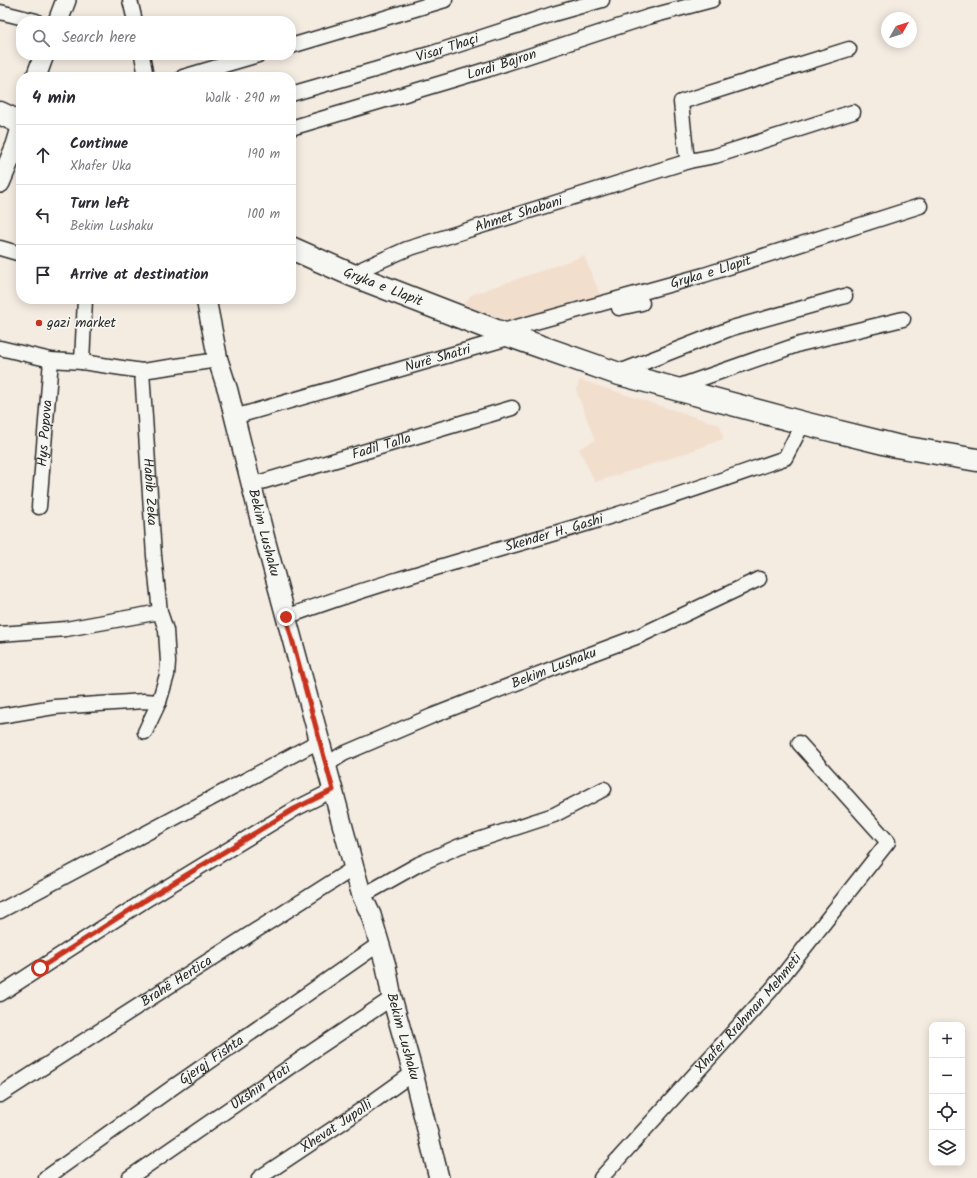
<!DOCTYPE html>
<html lang="en">
<head>
<meta charset="utf-8">
<style>
	:root { --surface:#fff; --page:#f7f7f7; --text:#2b2b33; --muted:#7c7c81; --line:#e1e1e2 }
	body { margin:0; font-family:Kalam,sans-serif; background:var(--page); color:var(--text) }
	.controls { position:absolute; right:12px; bottom:12px; display:grid; overflow:hidden; border-radius:8px; box-shadow:0 2px 10px #0003 }
	.controls button { width:36px; height:36px; display:grid; place-items:center; padding:0; border:0; border-bottom:1px solid var(--line); background:var(--surface); color:var(--text); font:20px sans-serif }
	.compass { position:absolute; left:881px; top:12px; width:36px; height:36px; border-radius:50%; background:var(--surface); box-shadow:0 2px 10px #0003; rotate:51deg }
	.stop { position:absolute; width:12px; height:12px; margin:-9px; border:3px solid #c8321e; border-radius:50%; background:#fff }
	.stop.end { background:#c8321e; border-color:#fff; box-shadow:0 1px 4px #0008 }
	.list { margin:0; padding:0; list-style:none }
	h2 { display:flex; justify-content:space-between; align-items:center; height:52px; margin:0; padding:0 16px; font-size:17px }
	h2 small { font-size:13px; font-weight:400; color:var(--muted) }
	.list li { display:grid; grid-template-columns:26px 1fr auto; gap:12px; align-items:center; box-sizing:border-box; height:60px; padding:0 16px; border-top:1px solid var(--line) }
	.list b { display:block; font-size:15px; white-space:nowrap }
	.list p { margin:0; font-size:13px; white-space:nowrap; color:var(--muted) }
	.list em { font-size:13px; font-style:normal; color:var(--muted) }
	.icon { flex:none; width:22px; height:22px; fill:none; stroke:currentColor; stroke-width:2; stroke-linecap:round; stroke-linejoin:round }
	.map { position:relative; flex:none; width:977px; height:1178px; overflow:hidden }
	.search { position:absolute; background:var(--surface); box-shadow:0 2px 10px #0003; left:16px; top:16px; width:280px; height:44px; display:flex; align-items:center; gap:10px; box-sizing:border-box; padding:0 14px; border-radius:16px; color:var(--muted); font-size:15px }
	.panel { position:absolute; background:var(--surface); box-shadow:0 2px 10px #0003; left:16px; top:72px; width:280px; height:232px; border-radius:16px }
	.map>svg:first-child { display:block }
	.built { fill:#f2decd }
	.lines { fill:none; stroke-linecap:round; stroke-linejoin:round }
	.street-casing { stroke:#2b2b2b; stroke-width:17 }
	.secondary-casing { stroke:#2b2b2b; stroke-width:22 }
	.primary-casing { stroke:#2b2b2b; stroke-width:25 }
	.street { stroke:#f6f6f2; stroke-width:14 }
	.secondary { stroke:#f6f6f2; stroke-width:19 }
	.primary { stroke:#f6f6f2; stroke-width:22 }
	.route { stroke:#c8321e; stroke-width:5 }
	.poi-dot { fill:#c8321e; stroke:#f6f6f2; stroke-width:1.5 }
	.labels { text-anchor:middle; dominant-baseline:central; stroke-width:3.5; stroke-linejoin:round; paint-order:stroke }
	.street-label { font-size:14px; fill:#2b2b2b; stroke:#f6f6f2 }
	.poi-label { font-size:14px; fill:#2b2b2b; stroke:#f6f6f2; text-anchor:start }
</style>
</head>
<body>
<div class="map">
<svg width="977" height="1178" viewBox="0 0 977 1178">
	<rect width="100%" height="100%" fill="#f4ebe1"/>
	<filter id="ink" filterUnits="userSpaceOnUse"><feTurbulence type="fractalNoise" baseFrequency=".025" numOctaves="2"/><feDisplacementMap in="SourceGraphic" scale="8" xChannelSelector="R" yChannelSelector="G"/><feConvolveMatrix kernelMatrix="1 2 1 2 8 2 1 2 1" color-interpolation-filters="sRGB"/></filter>
	<g filter="url(#ink)">
		<g class="built">
			<polygon points="584,256 601,297 512,323 464,305 471,295"/>
			<polygon points="580,380 720,425 723,439 680,455 595,482 579,449 595,440 576,390"/>
		</g>
		<g class="lines">
			<g class="street-casing">
				<g id="street">
					<polyline points="130,0 135,21"/>
					<polyline points="0,12 36,21"/>
					<polyline points="291,46 445,0"/>
					<polyline points="142,55 146,77"/>
					<polyline points="183,77 258,55"/>
					<path id="s1" d="M291 94 433 53 553 14 602 0"/>
					<path id="s2" d="M291 128 489 69 648 17 712 0"/>
					<polyline points="689,161 686,152 681,102 849,49"/>
					<polyline points="0,248 21,254"/>
					<path id="s3" d="M352 275 364 268 407 249 689 161 715 156 853 112"/>
					<polyline points="619,308 642,303"/>
					<path id="s4" d="M499 332 704 275 920 206"/>
					<polyline points="0,348 51,360 82,362 142,371 218,360"/>
					<polyline points="82,362 85,299"/>
					<path id="s5" d="M142 371 154 556 160 612 166 630 168 662 167 675 159 702 145 732"/>
					<polyline points="617,373 732,328 845,296"/>
					<polyline points="674,388 800,344 903,319"/>
					<path id="s6" d="M234 417 512 337"/>
					<path id="s7" d="M251 485 512 408"/>
					<path id="s8" d="M39 507 51 360"/>
					<path id="s9" d="M286 617C386 580 490 553 592 522 657 503 721 480 785 458L803 423"/>
					<polyline points="0,634 66,629 160,612"/>
					<polyline points="0,716 54,707 144,701 159,702"/>
					<path id="s10" d="M326 765 343 754 432 716 567 663 639 636 759 579"/>
					<polyline points="362,896 419,864 460,846 554,815 604,789"/>
					<polyline points="0,911 319,741"/>
					<polyline points="0,994 144,901 295,809 333,790"/>
					<path id="s11" d="M0 1095 247 936 354 868"/>
					<path id="s12" d="M46 1178 176 1085 379 944"/>
					<path id="s13" d="M129 1178 307 1055 392 998"/>
					<path id="s14" d="M259 1178 364 1108 413 1073"/>
					<path id="s15" d="M601 1178 772 989 888 842 799 743"/>
				</g>
			</g>
			<g class="secondary-casing">
				<g id="secondary">
					<polyline points="58,21 66,0"/>
					<polyline points="36,77 44,55"/>
					<polyline points="0,183 16,145 21,128"/>
					<path id="s16" d="M206 299 218 360 228 391 265 539 354 868 362 896 371 915 386 966 392 998 413 1073 439 1178"/>
				</g>
			</g>
			<g class="primary-casing">
				<g id="primary">
					<polyline points="0,113 21,123"/>
					<path id="s17" d="M291 248 352 275 499 332 616 373 803 423 896 446 977 460"/>
				</g>
			</g>
			<use href="#street" class="street"/>
			<use href="#secondary" class="secondary"/>
			<use href="#primary" class="primary"/>
		</g>
	</g>
	<g class="lines" filter="url(#ink)">
		<polyline class="route" points="40,968 144,901 294,809 333,790 286,617"/>
	</g>
	<circle class="poi-dot" cx="39" cy="323" r="4"/>
	<g class="labels">
		<g class="street-label">
			<text stroke="none"><textPath href="#s1" startOffset="163">Visar Thaçi</textPath></text>
			<text stroke="none"><textPath href="#s2" startOffset="220">Lordi Bajron</textPath></text>
			<text stroke="none"><textPath href="#s3" startOffset="178">Ahmet Shabani</textPath></text>
			<text stroke="none"><textPath href="#s4" startOffset="220">Gryka e Llapit</textPath></text>
			<text stroke="none"><textPath href="#s17" startOffset="100">Gryka e Llapit</textPath></text>
			<text stroke="none"><textPath href="#s6" startOffset="212">Nurë Shatri</textPath></text>
			<text stroke="none"><textPath href="#s8" startOffset="74">Hys Popova</textPath></text>
			<text stroke="none"><textPath href="#s7" startOffset="136">Fadil Talla</textPath></text>
			<text stroke="none"><textPath href="#s5" startOffset="121">Habib Zeka</textPath></text>
			<text stroke="none"><textPath href="#s16" startOffset="241">Bekim Lushaku</textPath></text>
			<text stroke="none"><textPath href="#s9" startOffset="281">Skender H. Gashi</textPath></text>
			<text stroke="none"><textPath href="#s10" startOffset="248">Bekim Lushaku</textPath></text>
			<text stroke="none"><textPath href="#s11" startOffset="210">Brahë Hertica</textPath></text>
			<text stroke="none"><textPath href="#s15" startOffset="221">Xhafer Rrahman Mehmeti</textPath></text>
			<text stroke="none"><textPath href="#s16" startOffset="764">Bekim Lushaku</textPath></text>
			<text stroke="none"><textPath href="#s12" startOffset="203">Gjergj Fishta</textPath></text>
			<text stroke="none"><textPath href="#s13" startOffset="160">Ukshin Hoti</textPath></text>
			<text stroke="none"><textPath href="#s14" startOffset="93">Xhevat Jupolli</textPath></text>
		</g>
		<g class="poi-label">
			<text x="47" y="323">gazi market</text>
		</g>
	</g>
</svg>
<div class="controls">
<button>+</button>
<button>−</button>
<button><svg class="icon" aria-label="locate" viewBox="0 0 24 24"><circle cx="12" cy="12" r="6"/><path d="M12 2v4M12 18v4M2 12h4M18 12h4"/></svg></button>
<button><svg class="icon" aria-label="layers" viewBox="0 0 24 24"><path d="M12 4l9 5-9 5-9-5zM3 14l9 5 9-5"/></svg></button>
</div>
<svg class="compass" viewBox="-18 -18 36 36"><path d="M0-13l5 13h-10z" fill="#e53935"/><path d="M0 13l5-13h-10z" fill="#7c7c81"/></svg>
<div class="stop" style="left:40px;top:968px"></div>
<div class="stop end" style="left:286px;top:617px"></div>
<div class="search"><svg class="icon" aria-label="search" viewBox="0 0 24 24"><circle cx="10" cy="10" r="6"/><path d="M15 15l6 6"/></svg>Search here</div>
<section class="panel">
<h2>4 min<small>Walk · 290 m</small></h2>
<ul class="list">
<li><svg class="icon" aria-label="ahead" viewBox="0 0 24 24"><path d="M12 20V5M6 11l6-6 6 6"/></svg><div><b>Continue</b><p>Xhafer Uka</p></div><em>190 m</em></li>
<li><svg class="icon" aria-label="left" viewBox="0 0 24 24"><path d="M17 20v-9H6M10 6l-5 5 5 5"/></svg><div><b>Turn left</b><p>Bekim Lushaku</p></div><em>100 m</em></li>
<li><svg class="icon" aria-label="arrive" viewBox="0 0 24 24"><path d="M6 21V4h12l-3 4 3 4H6"/></svg><div><b>Arrive at destination</b></div></li>
</ul>
</section>
</div>
</body>
</html>
